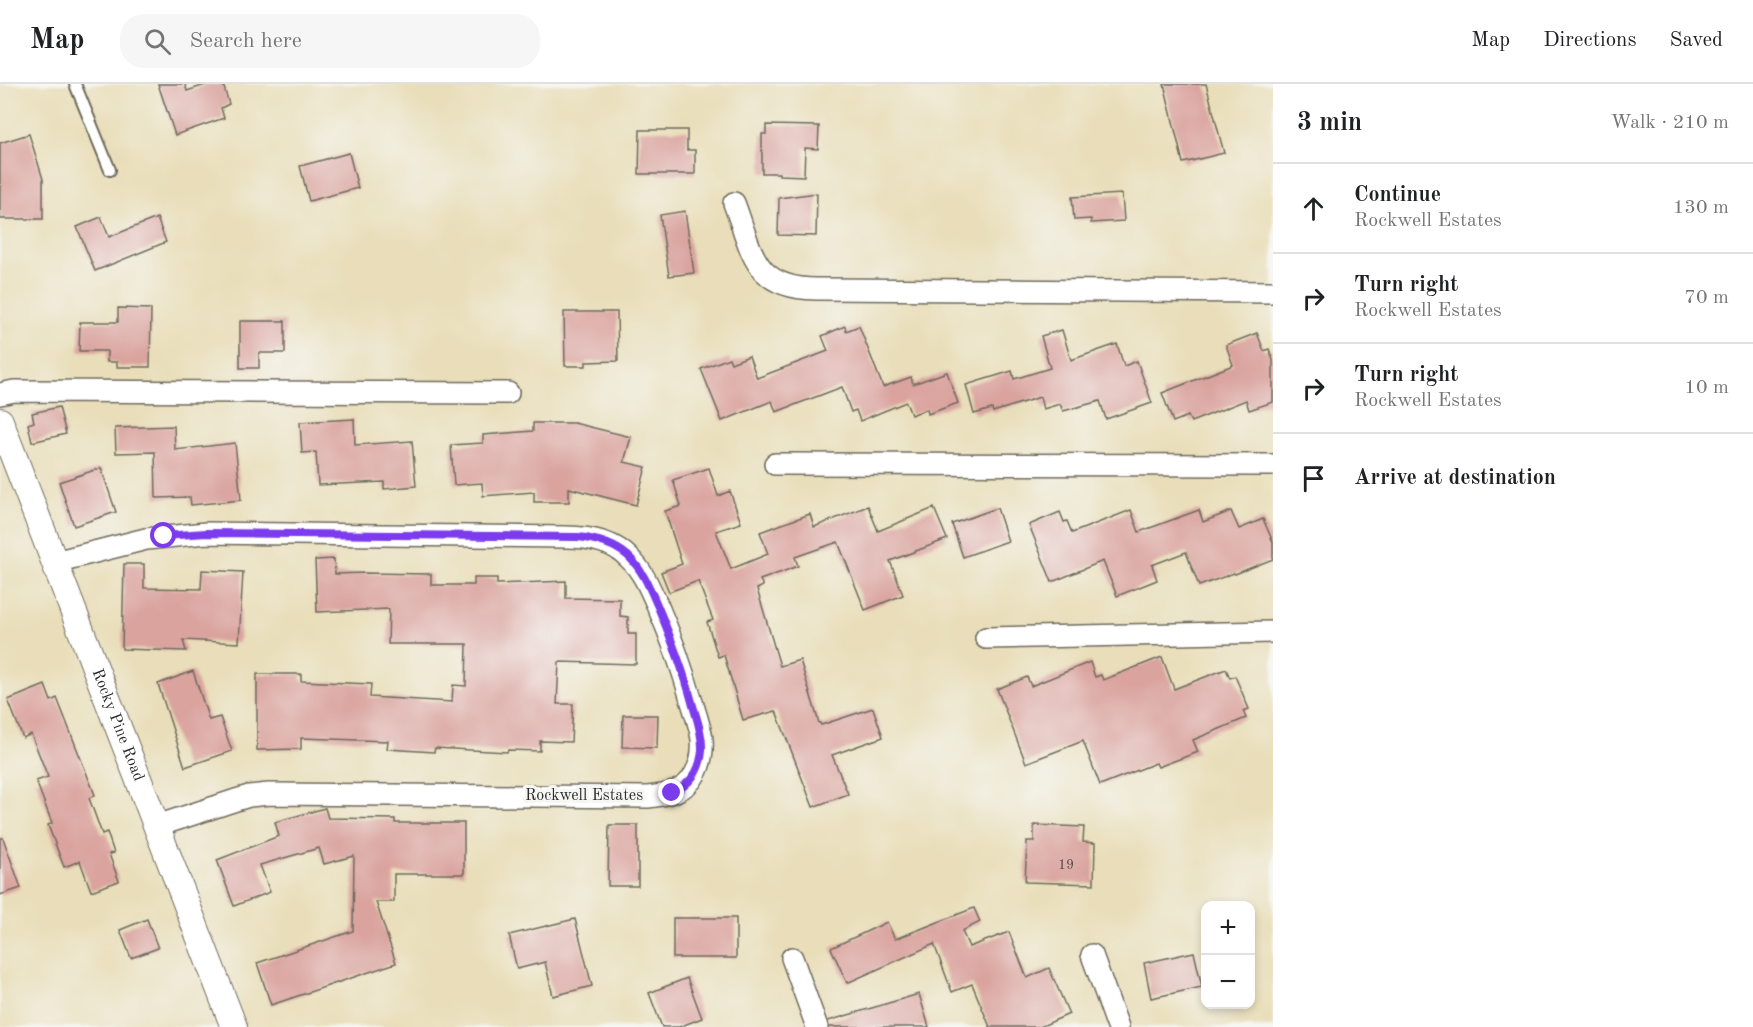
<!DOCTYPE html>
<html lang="en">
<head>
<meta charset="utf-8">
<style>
	:root { --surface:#fff; --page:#f6f6f6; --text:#202124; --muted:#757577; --line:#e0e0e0 }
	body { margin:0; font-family:"Old Standard TT",serif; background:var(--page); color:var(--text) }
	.controls { position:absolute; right:18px; bottom:18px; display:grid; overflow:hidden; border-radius:12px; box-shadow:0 3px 9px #0003 }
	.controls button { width:54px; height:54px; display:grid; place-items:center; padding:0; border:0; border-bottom:2px solid var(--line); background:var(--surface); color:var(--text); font:30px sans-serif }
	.stop { position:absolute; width:18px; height:18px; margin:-14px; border:4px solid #7c3aed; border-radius:50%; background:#fff }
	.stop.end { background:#7c3aed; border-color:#fff; box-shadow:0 2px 6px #0008 }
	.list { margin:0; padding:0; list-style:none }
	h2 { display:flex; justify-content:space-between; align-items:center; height:78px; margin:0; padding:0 24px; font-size:26px }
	h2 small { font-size:20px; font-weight:400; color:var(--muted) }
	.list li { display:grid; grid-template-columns:39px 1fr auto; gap:18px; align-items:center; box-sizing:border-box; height:90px; padding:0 24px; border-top:2px solid var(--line) }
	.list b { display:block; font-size:22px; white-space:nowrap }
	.list p { margin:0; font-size:20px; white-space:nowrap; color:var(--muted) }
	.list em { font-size:20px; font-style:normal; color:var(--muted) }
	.icon { flex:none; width:33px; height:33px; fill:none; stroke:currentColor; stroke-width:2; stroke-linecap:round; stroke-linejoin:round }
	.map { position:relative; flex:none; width:1273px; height:943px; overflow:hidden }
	header { display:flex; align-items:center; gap:36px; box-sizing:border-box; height:84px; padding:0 30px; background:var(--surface); border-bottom:2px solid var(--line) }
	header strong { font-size:28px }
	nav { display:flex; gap:33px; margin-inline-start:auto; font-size:21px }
	.search { width:420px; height:54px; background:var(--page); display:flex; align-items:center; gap:15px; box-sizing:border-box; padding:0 21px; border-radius:24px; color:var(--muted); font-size:22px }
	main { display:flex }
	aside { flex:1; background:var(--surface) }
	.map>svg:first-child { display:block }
	.building { fill:#daa39e }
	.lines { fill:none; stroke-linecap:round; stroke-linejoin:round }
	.service-casing { stroke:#6e6a5d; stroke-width:14 }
	.minor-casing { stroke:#6e6a5d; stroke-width:24 }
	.tertiary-casing { stroke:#6e6a5d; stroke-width:28 }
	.service { stroke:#fff; stroke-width:10 }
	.minor { stroke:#fff; stroke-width:21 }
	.tertiary { stroke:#fff; stroke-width:26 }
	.route { stroke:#7c3aed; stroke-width:8 }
	.labels { text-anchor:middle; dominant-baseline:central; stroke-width:6; stroke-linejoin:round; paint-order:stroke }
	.number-label { font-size:14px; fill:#574948 }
	.street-label { font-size:16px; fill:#2b2b2b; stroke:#f6f6f2 }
</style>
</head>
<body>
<header>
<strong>Map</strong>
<div class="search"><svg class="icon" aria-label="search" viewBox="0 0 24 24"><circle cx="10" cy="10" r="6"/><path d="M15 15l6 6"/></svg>Search here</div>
<nav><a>Map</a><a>Directions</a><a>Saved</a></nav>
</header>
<main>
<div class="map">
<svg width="1273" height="943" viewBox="0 0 1273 943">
	<rect width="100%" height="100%" fill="#f6f6f2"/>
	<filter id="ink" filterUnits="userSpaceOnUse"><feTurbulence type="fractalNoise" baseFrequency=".0167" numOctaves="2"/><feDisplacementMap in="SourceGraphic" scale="12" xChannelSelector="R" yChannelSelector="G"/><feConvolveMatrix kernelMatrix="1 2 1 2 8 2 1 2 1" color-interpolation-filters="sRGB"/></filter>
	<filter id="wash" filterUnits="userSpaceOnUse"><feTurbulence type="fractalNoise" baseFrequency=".008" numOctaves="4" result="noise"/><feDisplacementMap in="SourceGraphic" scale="24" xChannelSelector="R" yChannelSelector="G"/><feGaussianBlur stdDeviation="1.35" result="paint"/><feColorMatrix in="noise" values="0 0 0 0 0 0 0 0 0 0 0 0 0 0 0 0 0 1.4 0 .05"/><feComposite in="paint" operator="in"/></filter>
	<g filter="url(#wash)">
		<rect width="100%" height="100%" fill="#e9deb9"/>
		<g id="blocks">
			<g class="building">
				<polygon points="158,0 185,0 187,7 208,0 223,0 229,20 221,24 224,34 175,51"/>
				<polygon points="1164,0 1206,0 1224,69 1183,79"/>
				<polygon points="766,41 819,42 818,65 805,64 804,92 779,91 779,89 762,89 762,50 766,50"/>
				<polygon points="640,46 687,46 687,66 695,66 695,90 639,90"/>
				<polygon points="29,50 43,95 43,135 0,135 0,59"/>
				<polygon points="349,69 358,104 309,117 300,82"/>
				<polygon points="817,109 816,152 778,151 779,114"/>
				<polygon points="1122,110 1124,137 1091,139 1091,135 1074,136 1072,113"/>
				<polygon points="685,127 694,189 669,192 660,131"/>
				<polygon points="101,133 109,153 157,134 166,158 95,187 77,143"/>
				<polygon points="118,224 151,225 150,283 117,283 117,278 107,278 107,267 79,267 80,238 118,238"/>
				<polygon points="564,228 617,228 618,277 586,278 586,282 565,282"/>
				<polygon points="240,237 285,237 285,269 259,269 259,284 240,284"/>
				<polygon points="845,242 846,247 859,242 883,303 911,293 913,300 947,288 958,319 928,330 927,325 911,331 906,318 860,337 856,326 851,328 842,303 776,328 772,317 722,337 701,285 729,274 731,279 749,272 757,294 828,267 822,252"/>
				<polygon points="1062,246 1071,276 1117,260 1124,282 1137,277 1152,319 1106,335 1100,317 1063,327 1060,320 1043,325 1040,313 993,328 992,325 974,330 966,301 1012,287 1014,295 1050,284 1041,252"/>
				<polygon points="1257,249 1264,267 1269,265 1273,276 1273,318 1249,326 1246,316 1191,338 1188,332 1173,338 1162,309 1233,281 1226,261"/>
				<polygon points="59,323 66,350 32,358 28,340 34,338 32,329"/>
				<polygon points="354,335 355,361 412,357 416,402 384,405 384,398 318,401 316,368 302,369 300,338"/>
				<polygon points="533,339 574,339 631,353 624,378 646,383 636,421 569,404 569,418 534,418 534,408 483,412 482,399 454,401 451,361 483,359 483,351 533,347"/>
				<polygon points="174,342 175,366 235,359 241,416 191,421 190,413 156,414 155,368 116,369 115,344"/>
				<polygon points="101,384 116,428 74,442 59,398"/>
				<polygon points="709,384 718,412 730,407 741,439 716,447 731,485 768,470 760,448 810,430 814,443 868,422 878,447 934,424 947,455 890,477 903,511 865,526 838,458 795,473 798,482 760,496 763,502 757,505 780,582 800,576 819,639 820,639 821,641 873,624 883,653 832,671 848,710 813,723 776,627 743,636 724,571 718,573 707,538 713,536 698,497 669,508 661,488 682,480 665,427 681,422 673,396"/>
				<polygon points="997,424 1008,457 963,473 952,440"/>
				<polygon points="1131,426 1139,448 1199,426 1203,438 1231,427 1239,445 1263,435 1273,458 1273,475 1235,490 1234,489 1199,502 1186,468 1152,481 1157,496 1117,512 1103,477 1052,498 1029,441 1060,428 1064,438 1067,437 1072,449"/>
				<polygon points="334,475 335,490 364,489 431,490 431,501 474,501 474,494 497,494 497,500 566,497 566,514 620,515 620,532 628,533 628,550 636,550 636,580 559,578 557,620 573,620 571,658 540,657 540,667 508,666 507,668 435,664 434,668 387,665 388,657 301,654 301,665 257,666 257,590 301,590 301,597 371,600 370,613 452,618 453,601 466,602 467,560 388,560 389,525 317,528 315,476"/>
				<polygon points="124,480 144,480 144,504 201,505 202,486 243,488 239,559 183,556 186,567 122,565"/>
				<polygon points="1162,573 1174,605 1226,585 1230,594 1235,592 1249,625 1243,627 1246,634 1193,656 1198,668 1158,683 1156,679 1100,701 1083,657 1026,679 997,605 1027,593 1031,602 1090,578 1095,593 1101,591 1103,596"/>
				<polygon points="193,587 209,636 220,633 232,667 185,683 158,600"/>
				<polygon points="45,601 51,617 57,614 95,711 89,714 102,750 107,748 114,769 109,770 119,797 91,807 80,777 64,783 48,741 52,739 36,697 48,693 31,650 23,654 8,616"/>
				<polygon points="623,631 658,631 657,664 622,663"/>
				<polygon points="325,724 328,734 395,735 395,739 464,739 464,790 394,790 394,818 376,818 396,879 271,921 257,879 353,847 354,772 324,780 319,764 260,781 270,808 234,822 217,776 279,752 275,738"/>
				<polygon points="609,741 638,741 638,802 608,802"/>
				<polygon points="1034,741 1084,743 1083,758 1095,759 1094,800 1025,798 1027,757 1034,757"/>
				<polygon points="0,754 3,754 21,804 0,811"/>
				<polygon points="974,824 980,838 962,847 969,863 1009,848 1027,894 1049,884 1069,930 1040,943 990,943 972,900 952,908 934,860 847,899 831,864 887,838 895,855"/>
				<rect x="673" y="834" width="63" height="40"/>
				<polygon points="147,835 158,864 131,874 120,846"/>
				<polygon points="575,835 592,902 553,912 545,878 517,885 509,851"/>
				<polygon points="1194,868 1202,903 1151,914 1144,879"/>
				<polygon points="687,894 702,934 679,943 662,943 649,909"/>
				<polygon points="919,910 929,943 829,943 828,937"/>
			</g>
		</g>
	</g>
	<g filter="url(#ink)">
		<use href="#blocks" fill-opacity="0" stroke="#6e6a5d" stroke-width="1.5"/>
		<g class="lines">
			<g class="service-casing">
				<polyline id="service" points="75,0 110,86"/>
			</g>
			<g class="minor-casing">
				<g id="minor">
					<path d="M734 119C753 169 753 204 816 205L1273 208"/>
					<polyline points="0,310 14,307 508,309"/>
					<polyline points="775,380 1273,381"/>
					<path d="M55 478 146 455 206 449 566 453C589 453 613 457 629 474 644 488 651 507 659 525 672 555 682 584 691 615 695 628 700 642 702 655 703 666 701 680 695 690 686 708 666 711 648 713L269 710 249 712 236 716 157 742"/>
					<polyline points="986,554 1273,548"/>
					<polyline points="1092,871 1118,943"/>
					<polyline points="792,874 817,943"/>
				</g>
			</g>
			<g class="tertiary-casing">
				<g id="tertiary">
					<path id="s1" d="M0 337 234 943"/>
				</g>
			</g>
			<use href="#service" class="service"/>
			<use href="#minor" class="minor"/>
			<use href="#tertiary" class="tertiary"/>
		</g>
	</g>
	<g class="lines" filter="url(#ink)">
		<path class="route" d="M164 452 206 449 578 453C596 455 614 460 628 472 643 486 650 505 658 523 671 554 683 585 692 618 696 633 703 650 702 667 700 687 691 700 672 709"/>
	</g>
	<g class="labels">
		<g class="number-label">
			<text x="1066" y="781">19</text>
		</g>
		<g class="street-label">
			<text stroke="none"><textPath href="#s1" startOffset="326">Rocky Pine Road</textPath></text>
			<text x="584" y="712">Rockwell Estates</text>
		</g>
	</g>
</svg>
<div class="controls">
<button>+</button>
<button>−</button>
</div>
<div class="stop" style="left:164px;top:452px"></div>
<div class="stop end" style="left:672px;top:709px"></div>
</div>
<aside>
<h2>3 min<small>Walk · 210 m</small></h2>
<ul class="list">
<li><svg class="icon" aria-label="ahead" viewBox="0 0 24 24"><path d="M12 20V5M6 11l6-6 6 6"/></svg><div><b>Continue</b><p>Rockwell Estates</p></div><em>130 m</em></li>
<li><svg class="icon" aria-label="right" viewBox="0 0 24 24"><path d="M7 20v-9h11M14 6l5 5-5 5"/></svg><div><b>Turn right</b><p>Rockwell Estates</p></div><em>70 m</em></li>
<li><svg class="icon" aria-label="right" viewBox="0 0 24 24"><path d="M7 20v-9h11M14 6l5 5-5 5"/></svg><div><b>Turn right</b><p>Rockwell Estates</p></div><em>10 m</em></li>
<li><svg class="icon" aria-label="arrive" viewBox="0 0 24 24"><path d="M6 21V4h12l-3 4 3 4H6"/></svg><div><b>Arrive at destination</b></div></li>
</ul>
</aside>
</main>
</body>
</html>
